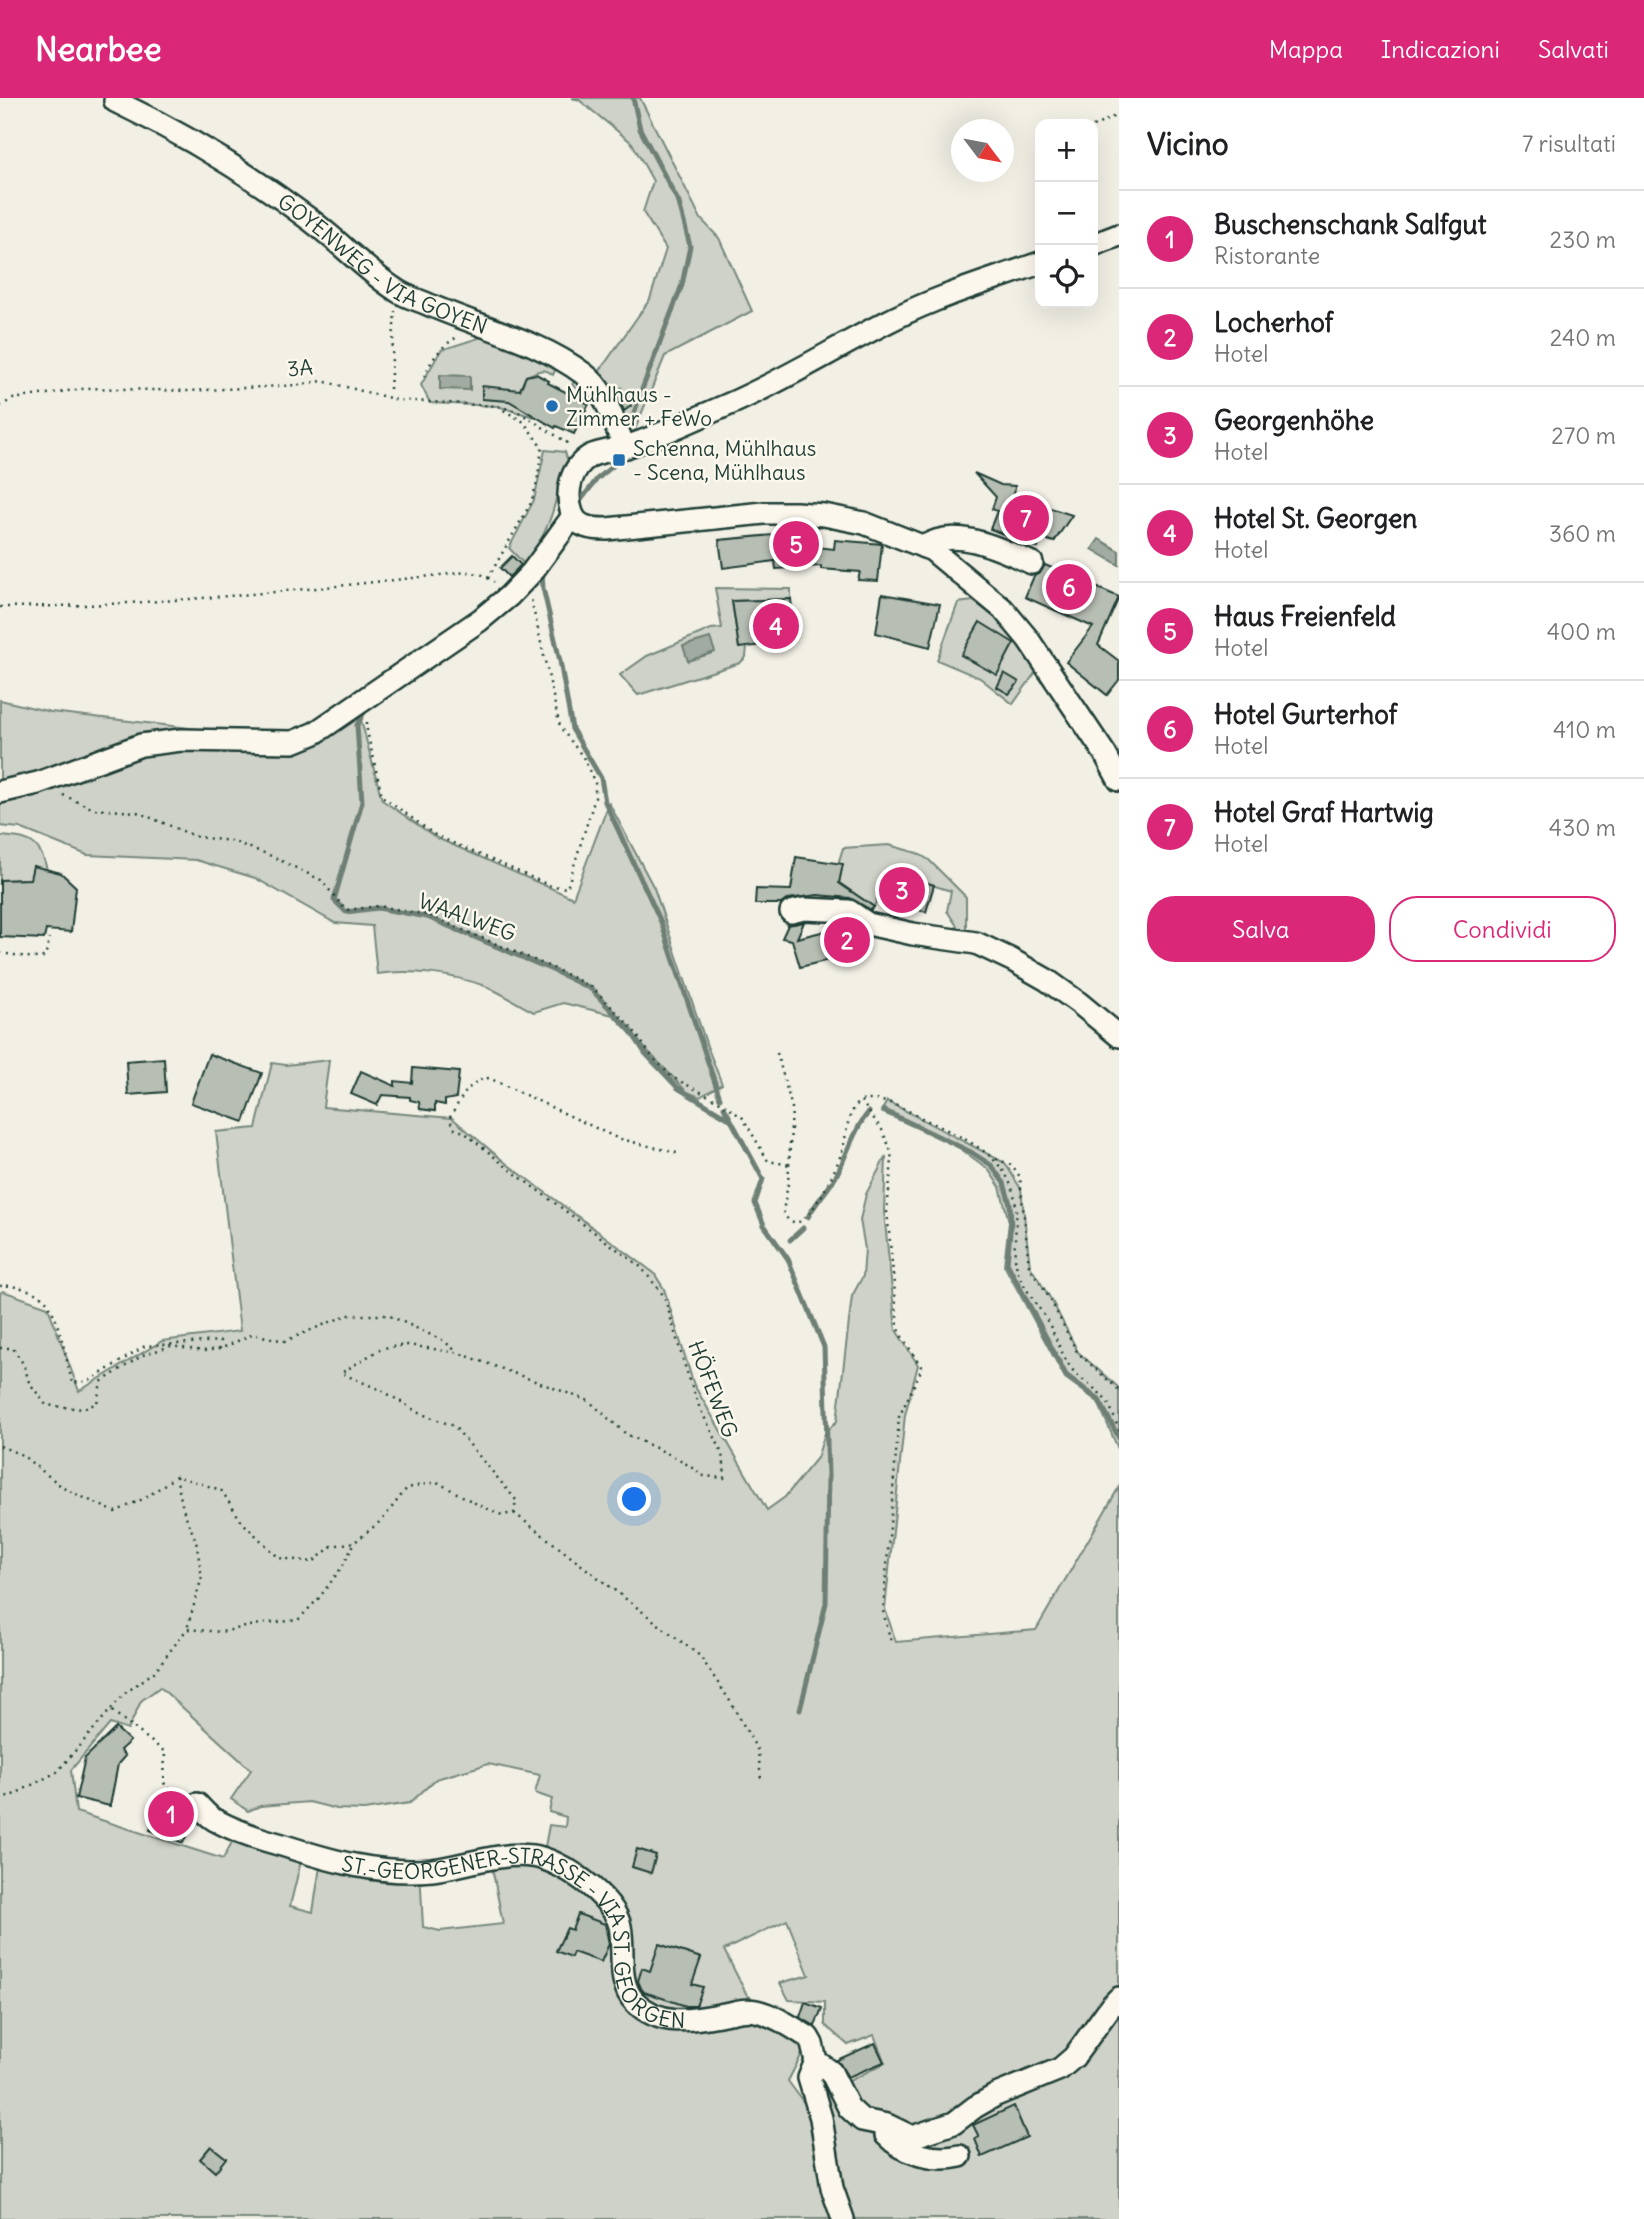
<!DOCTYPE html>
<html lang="it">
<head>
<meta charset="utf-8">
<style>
	:root { --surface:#fff; --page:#f2f2f2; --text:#202124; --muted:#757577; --line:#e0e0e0; --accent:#db2777 }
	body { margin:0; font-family:Delius,sans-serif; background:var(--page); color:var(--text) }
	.controls { position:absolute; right:21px; top:21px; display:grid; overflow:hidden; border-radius:14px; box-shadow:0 7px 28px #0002 }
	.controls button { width:63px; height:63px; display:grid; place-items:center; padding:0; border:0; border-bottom:2px solid var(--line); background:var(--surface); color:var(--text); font:35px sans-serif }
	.compass { position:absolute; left:951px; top:21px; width:63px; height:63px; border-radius:50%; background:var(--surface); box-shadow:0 7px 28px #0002; rotate:122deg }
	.you { position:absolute; left:635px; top:1402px; width:24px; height:24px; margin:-18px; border:5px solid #fff; border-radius:50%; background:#1a73e8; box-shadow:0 0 0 10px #1a73e833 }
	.badge { display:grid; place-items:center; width:46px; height:46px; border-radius:50%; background:var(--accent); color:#fff; font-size:23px; font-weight:700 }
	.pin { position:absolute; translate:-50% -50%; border:4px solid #fff; box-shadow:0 2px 7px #0006 }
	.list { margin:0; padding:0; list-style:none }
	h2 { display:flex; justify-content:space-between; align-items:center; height:91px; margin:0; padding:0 28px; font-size:30px }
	h2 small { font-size:23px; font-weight:400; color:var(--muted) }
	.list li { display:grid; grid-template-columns:46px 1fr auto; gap:21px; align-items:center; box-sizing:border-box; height:98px; padding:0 28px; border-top:2px solid var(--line) }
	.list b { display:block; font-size:26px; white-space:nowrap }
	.list p { margin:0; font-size:23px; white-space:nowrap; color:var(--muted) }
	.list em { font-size:23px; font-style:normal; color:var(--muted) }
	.actions { display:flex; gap:14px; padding:21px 28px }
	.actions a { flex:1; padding:16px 0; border:2px solid var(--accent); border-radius:28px; text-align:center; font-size:24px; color:var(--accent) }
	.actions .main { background:var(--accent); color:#fff }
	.icon { flex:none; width:38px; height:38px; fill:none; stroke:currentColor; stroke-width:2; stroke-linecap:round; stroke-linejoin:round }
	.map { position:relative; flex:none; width:1119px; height:2121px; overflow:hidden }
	header { display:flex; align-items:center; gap:42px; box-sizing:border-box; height:98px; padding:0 35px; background:var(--accent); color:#fff }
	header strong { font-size:33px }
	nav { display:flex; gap:38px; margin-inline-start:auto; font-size:24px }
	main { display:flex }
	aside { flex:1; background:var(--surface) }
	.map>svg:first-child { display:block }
	.green { fill:#cfd2c8; stroke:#77887e; stroke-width:2; fill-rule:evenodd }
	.water { fill:#a2aba1; stroke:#6e7f75; stroke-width:2 }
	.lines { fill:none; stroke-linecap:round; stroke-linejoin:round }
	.stream { stroke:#6e7f75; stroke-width:5 }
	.building { fill:#b7beb3; stroke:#1f3d34; stroke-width:2 }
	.minor-casing { stroke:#1f3d34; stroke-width:26 }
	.path { stroke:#1f3d34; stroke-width:2.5; stroke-dasharray:2 5; stroke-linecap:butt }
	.minor { stroke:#fbf7ec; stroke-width:21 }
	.poi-dot { fill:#1f6fb2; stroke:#fbf7ec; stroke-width:2.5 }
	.labels { text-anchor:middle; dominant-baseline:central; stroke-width:5; stroke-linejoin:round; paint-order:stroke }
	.street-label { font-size:21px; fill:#1f3d34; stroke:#fbf7ec }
	.poi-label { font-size:21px; fill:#1f3d34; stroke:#fbf7ec; text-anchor:start }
</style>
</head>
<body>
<header>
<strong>Nearbee</strong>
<nav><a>Mappa</a><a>Indicazioni</a><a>Salvati</a></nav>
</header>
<main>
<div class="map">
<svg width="1119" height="2121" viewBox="0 0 1119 2121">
	<rect width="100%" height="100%" fill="#f2f0e5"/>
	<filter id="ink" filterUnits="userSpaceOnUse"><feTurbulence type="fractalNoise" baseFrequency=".0143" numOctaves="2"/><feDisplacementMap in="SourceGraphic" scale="14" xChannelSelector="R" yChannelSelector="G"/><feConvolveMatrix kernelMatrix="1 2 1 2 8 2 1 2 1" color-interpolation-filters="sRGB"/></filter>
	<g filter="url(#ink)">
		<g class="green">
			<polygon points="572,0 640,0 701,121 719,140 752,213 665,258 634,334 620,331 599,274 650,201 666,151 643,114 653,83 632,45 579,2"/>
			<path d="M497 234 563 262 596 305 572 287 576 280 557 268 553 277C542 268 538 274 526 278L520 308 534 319 497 308 430 305 421 287 441 252Z"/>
			<path d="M545 352 565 354 568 364C560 379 560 386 556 401 551 425 539 447 526 468L509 450 534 402Z"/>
			<polygon points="715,490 791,491 791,501 732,503 739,550 747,549 746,559 740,565 638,597 620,577 647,558 711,531 722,530"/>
			<polygon points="973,503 1011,531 1040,568 1013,606 980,580 937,562 958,505"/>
			<path d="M0 602 51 614 268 639 360 618 382 702 437 740 573 800 609 705 654 790 707 948 722 986 700 999 687 994 613 917 563 905 534 914C518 906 502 895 485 888 452 876 411 871 377 876L372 828 335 825 255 780 196 762 87 757 20 730 0 728Z"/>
			<path d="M0 738C29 740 40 742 47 772L30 781 0 782Z"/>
			<polygon points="889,747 917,755 929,762 966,799 966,834 954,832 957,828 947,813 951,793 887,773 874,809 839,785 842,767 838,766 843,750"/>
			<path d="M329 962 323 1009 452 1020 507 1066 654 1175 664 1191 694 1287 767 1412 785 1399 817 1360 825 1335 837 1323 852 1198 863 1178 865 1151 860 1122 866 1096 886 1058 884 1114 896 1232 918 1267 905 1317 885 1511 896 1544 1036 1532 1119 1389V2121H0V1195L3 1193 48 1209 79 1293 162 1243 240 1233 216 1034 256 1030 272 965 286 967ZM160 1589 251 1672 231 1701 248 1713 260 1708 309 1704 337 1711 364 1712 410 1705 436 1681 488 1666 540 1677 535 1695 552 1701 549 1714 566 1719 565 1729 549 1727 544 1754H489L503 1826 440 1833 423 1829 420 1770 322 1756 313 1814 290 1808 301 1763 240 1729 223 1761 76 1714 71 1672 110 1626 128 1632 141 1603ZM787 1822 809 1877 780 1885 789 1902 825 1904V1927L848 1947 874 1937 885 1965 847 1984 819 1982 816 2021 788 1983 804 1952V1943L781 1918 747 1897 724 1852Z"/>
			<polygon points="887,1003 1005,1065 1021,1091 1030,1168 1052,1203 1078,1254 1119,1290 1119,1353 1098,1304 1065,1280 1004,1167 1009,1124 1000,1089 988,1071 954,1046 881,1014"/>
		</g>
		<g class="water">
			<polygon points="440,277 470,278 470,292 440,291"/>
			<polygon points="1099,441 1119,453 1119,467 1092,451"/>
			<polygon points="710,540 715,554 688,563 683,548"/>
		</g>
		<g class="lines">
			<g class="stream">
				<polyline points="628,334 641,294 682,187 690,148 679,105 640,31 633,0"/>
				<polyline points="581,402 597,381 615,366"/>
				<polyline points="542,473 543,490 560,563 572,631 601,680 605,704 661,824 720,1000"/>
				<polyline points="367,609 357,627 362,704 334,802 346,814 378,810 427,819 552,872 591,891 630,932 645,955 678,990 728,1020"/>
				<polyline points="724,1009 763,1081 755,1105 764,1127 788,1161 824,1249 828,1377 826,1505 800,1612"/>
				<polyline points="883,1012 971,1054 991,1067 1004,1085 1010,1106 1011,1124 1007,1165 1066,1277 1099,1302 1119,1340"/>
				<path d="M808 1119C816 1104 828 1092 836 1078 846 1059 855 1029 869 1014"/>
				<polyline points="790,1142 803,1130"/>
			</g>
		</g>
		<g class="building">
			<polygon points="536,276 549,283 548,285 589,306 574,336 556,328 555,330 509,303 482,301 482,288 520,292 526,278"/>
			<polygon points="621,290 631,308 624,313 615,293"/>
			<polygon points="974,375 1001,387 1015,388 1014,399 1019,403 1045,412 1047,409 1072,417 1054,444 1041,440 1038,450 990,431 997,413 992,411 996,399"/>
			<polygon points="806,434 807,448 834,451 835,442 882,446 878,483 858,482 860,474 821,471 821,468 776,471 775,463 723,470 719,442"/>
			<polygon points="512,458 521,467 509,479 500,470"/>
			<polygon points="1045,467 1119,499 1098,547 1119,563 1119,582 1107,597 1066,564 1093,529 1025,499 1034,478 1040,475"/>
			<polygon points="882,496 940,506 930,549 876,535"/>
			<polygon points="791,501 795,543 739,550 732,503"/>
			<polygon points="980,524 1014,545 997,577 961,557"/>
			<polygon points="1004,575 1019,584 1009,596 997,589"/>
			<polygon points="796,759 843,766 839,785 874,809 871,812 850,800 818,797 788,801 781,806 755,806 756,791 791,792"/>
			<polygon points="33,768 61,775 76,789 71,834 46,832 44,841 0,839 0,782 30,781"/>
			<polygon points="887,772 934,787 926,814 879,800"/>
			<polygon points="804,824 797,840 846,828 854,856 800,869 792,842 782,840 788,827"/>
			<polygon points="209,956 262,975 244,1024 191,1005"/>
			<polygon points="164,960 166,994 128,997 126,963"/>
			<polygon points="413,970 459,974 456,1000 445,1002 445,1007 435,1005 435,1013 420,1011 419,1004 410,1002 410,999 382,997 377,1007 351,996 361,973 395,988 395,983 412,985"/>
			<polygon points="116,1630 130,1643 120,1652 125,1658 118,1666 110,1708 76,1700 85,1660"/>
			<polygon points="165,1697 184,1705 187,1714 182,1725 191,1728 183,1745 150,1732"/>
			<polygon points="637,1751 656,1757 651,1775 632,1769"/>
			<polygon points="578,1816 605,1826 609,1846 601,1864 573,1854 571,1859 556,1853 567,1830 572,1832"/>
			<polygon points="659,1846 701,1860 692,1886 703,1889 696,1908 686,1908 644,1894 641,1890 638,1883 642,1870 650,1873"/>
			<polygon points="805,1904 822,1910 815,1928 800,1919"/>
			<polygon points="875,1945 884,1964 848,1979 837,1962"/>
			<polygon points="1014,2008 1027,2039 982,2059 975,2041 979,2039 973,2027"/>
			<polygon points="211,2048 226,2060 215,2074 200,2061"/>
		</g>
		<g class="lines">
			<g class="minor-casing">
				<g id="minor">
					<path id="s1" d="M115 3C184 36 248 75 309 121 339 143 365 172 396 192 404 198 415 201 425 205 478 229 537 241 584 276 608 294 612 324 625 349"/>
					<polyline points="1093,147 1119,137"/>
					<path d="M1040 165C992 182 941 197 895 220 838 248 784 283 725 308 692 322 659 338 626 349 615 352 600 353 590 358 570 370 565 395 572 415 577 430 593 431 607 431L764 415H796L824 417 864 425 932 452 1003 511 1028 541 1105 656 1119 682"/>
					<path d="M924 449C955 427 1002 452 1032 465"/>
					<polyline points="0,694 38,685 141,647 181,642 293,644 315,635 480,522 509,498 532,474 573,418"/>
					<polyline points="791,814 804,811 849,813 868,826 913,836 976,845 1012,862 1047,882 1079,905 1119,938"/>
					<path id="s2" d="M197 1706C203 1712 209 1720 217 1723 237 1734 260 1741 282 1747 331 1763 380 1777 432 1772 465 1768 498 1754 532 1758 560 1761 613 1798 620 1828 625 1851 616 1885 635 1904 663 1931 696 1921 730 1915 739 1913 747 1911 756 1913 774 1917 792 1929 808 1939L812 1946 816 1963 809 1980 821 2020 832 2090 843 2121"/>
					<polyline points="816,1963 831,1974 849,2010 862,2022 887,2027 912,2039 954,2025 975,2009 996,1997 1060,1971 1074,1959 1111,1908 1119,1900"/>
					<path d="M886 2037C904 2056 934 2064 960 2058"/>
				</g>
			</g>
			<g class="path">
				<polyline points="1093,29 1119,16"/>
				<path d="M424 279C432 260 441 248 459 238"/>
				<polyline points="390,291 395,213"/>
				<polyline points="0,308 13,301 89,290 188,293 298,287 322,283 398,302 497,308 517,313 571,347"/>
				<polyline points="488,480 531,405 537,384 542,350 524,324 500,310"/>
				<path d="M0 509C157 508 312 491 468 474L483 477 494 484"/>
				<polyline points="367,624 367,633 382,698 435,737 551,788 567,790 595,700 595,685 583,659 560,629 531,501"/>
				<polyline points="63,697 94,711 137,714 197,739 231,743 267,756 321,782 346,812 379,808 428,817 553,870 592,889 632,930 650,956 672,979 720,1004 743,1020 768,1063 790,1067"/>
				<polyline points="0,855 34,860 43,859 46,855 49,840"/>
				<path d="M777 955 792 1010 788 1086 783 1113 788 1122 796 1125C813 1121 837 1070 842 1053 848 1035 845 1016 861 1003 887 998 907 1013 930 1024 977 1046 1020 1065 1016 1125 1015 1149 1011 1164 1024 1187 1032 1201 1042 1213 1050 1228 1057 1242 1062 1257 1071 1270 1080 1282 1094 1288 1103 1299 1112 1308 1114 1321 1119 1332"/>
				<polyline points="861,1003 882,1032 890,1050 892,1062 887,1113 898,1227 901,1237 922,1270 899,1319 883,1513 891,1544"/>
				<polyline points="996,1061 1012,1067 1020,1079 1029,1168 1050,1201 1077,1254 1119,1292"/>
				<path d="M0 1188C13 1186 39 1193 47 1204 58 1218 68 1267 72 1285L89 1283 145 1248 220 1243V1251"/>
				<polyline points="0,1250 13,1250 24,1267 29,1284 46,1307 83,1311 97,1305 101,1284 143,1257 171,1248 203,1253 220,1251 253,1236 285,1243 347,1217 388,1217 444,1243 456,1253"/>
				<polyline points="0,1348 22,1357 65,1391 115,1414 147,1399 176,1378 221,1392 242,1424 279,1460 313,1464 332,1448 355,1444"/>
				<polyline points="176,1378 183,1411 196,1443 202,1479 187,1531"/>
				<polyline points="514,1415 700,1558 730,1603 758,1653 761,1681"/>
				<polyline points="112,1613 165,1654 164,1685 170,1690 182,1695"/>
				<path d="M0 1695 9 1699 57 1674 124 1596 154 1574 187 1531 221 1534 260 1526 298 1522 319 1500 342 1469 355 1444 382 1422 407 1390 437 1384 475 1405 502 1417 514 1415 516 1402 454 1328 419 1315 383 1293 341 1275 382 1250 408 1247 459 1255 589 1303 626 1336 679 1361 704 1378 724 1380C728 1352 706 1328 697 1303 684 1269 675 1233 664 1198L641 1169 509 1071 464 1034 455 1031 449 1021C459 1005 468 981 489 980L617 1040 681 1056"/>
			</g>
			<use href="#minor" class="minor"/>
		</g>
	</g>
	<g class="poi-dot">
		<circle cx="552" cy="308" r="7"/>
		<rect x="612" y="355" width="14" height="14" rx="3.5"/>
	</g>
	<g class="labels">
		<g class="street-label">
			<text stroke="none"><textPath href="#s1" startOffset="315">GOYENWEG - VIA GOYEN</textPath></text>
			<text transform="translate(300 270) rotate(-5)">3A</text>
			<text transform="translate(467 819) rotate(20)">WAALWEG</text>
			<text transform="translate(713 1291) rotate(69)">HÖFEWEG</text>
			<text stroke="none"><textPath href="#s2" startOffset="380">ST.-GEORGENER-STRASSE - VIA ST. GEORGEN</textPath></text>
		</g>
		<g class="poi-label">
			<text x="566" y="296">Mühlhaus -<tspan x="566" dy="24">Zimmer + FeWo</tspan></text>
			<text x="633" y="350">Schenna, Mühlhaus<tspan x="633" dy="24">- Scena, Mühlhaus</tspan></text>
		</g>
	</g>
</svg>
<div class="controls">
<button>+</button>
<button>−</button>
<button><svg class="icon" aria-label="locate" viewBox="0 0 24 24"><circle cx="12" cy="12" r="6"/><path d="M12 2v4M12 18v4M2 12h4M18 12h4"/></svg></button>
</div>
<svg class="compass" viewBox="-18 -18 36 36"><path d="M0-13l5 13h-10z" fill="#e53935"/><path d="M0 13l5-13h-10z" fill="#757577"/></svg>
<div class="you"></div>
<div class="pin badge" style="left:171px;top:1716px">1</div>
<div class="pin badge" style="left:847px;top:842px">2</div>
<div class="pin badge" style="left:902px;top:792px">3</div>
<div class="pin badge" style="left:776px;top:528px">4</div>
<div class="pin badge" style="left:796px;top:446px">5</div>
<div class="pin badge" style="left:1069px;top:489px">6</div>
<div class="pin badge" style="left:1026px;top:420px">7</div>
</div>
<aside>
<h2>Vicino<small>7 risultati</small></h2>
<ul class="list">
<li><span class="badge">1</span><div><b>Buschenschank Salfgut</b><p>Ristorante</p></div><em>230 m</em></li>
<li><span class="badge">2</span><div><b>Locherhof</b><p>Hotel</p></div><em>240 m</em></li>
<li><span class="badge">3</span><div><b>Georgenhöhe</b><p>Hotel</p></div><em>270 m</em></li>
<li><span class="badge">4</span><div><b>Hotel St. Georgen</b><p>Hotel</p></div><em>360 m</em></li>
<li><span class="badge">5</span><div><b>Haus Freienfeld</b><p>Hotel</p></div><em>400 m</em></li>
<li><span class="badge">6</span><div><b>Hotel Gurterhof</b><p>Hotel</p></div><em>410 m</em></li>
<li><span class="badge">7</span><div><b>Hotel Graf Hartwig</b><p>Hotel</p></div><em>430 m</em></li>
</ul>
<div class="actions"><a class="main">Salva</a><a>Condividi</a></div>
</aside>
</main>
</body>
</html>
